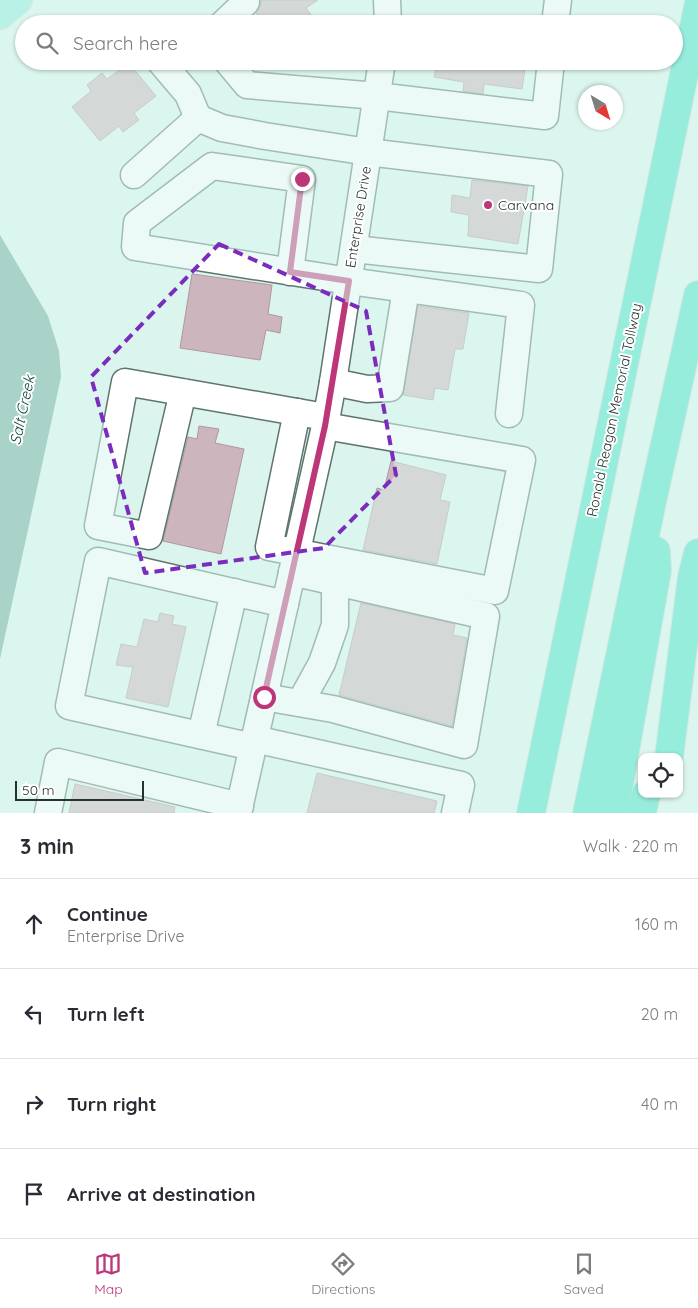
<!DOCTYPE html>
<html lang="en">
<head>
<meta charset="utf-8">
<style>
	:root { --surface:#fff; --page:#f7f7f7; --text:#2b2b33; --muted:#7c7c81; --line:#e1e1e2; --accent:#bd3678 }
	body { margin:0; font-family:Quicksand,sans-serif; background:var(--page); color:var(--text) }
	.controls { position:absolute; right:15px; bottom:15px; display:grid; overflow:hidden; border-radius:10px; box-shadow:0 1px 4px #0004 }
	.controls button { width:45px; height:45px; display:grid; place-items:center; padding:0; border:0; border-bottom:1px solid var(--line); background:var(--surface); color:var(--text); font:25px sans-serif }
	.compass { position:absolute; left:578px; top:85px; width:45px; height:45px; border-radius:50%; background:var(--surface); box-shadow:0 1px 4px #0004; rotate:142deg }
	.scale { position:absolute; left:15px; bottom:12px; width:129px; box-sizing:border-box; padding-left:5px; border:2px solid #27312e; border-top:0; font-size:14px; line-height:18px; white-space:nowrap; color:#27312e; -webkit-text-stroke:4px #fff; paint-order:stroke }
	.stop { position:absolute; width:15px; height:15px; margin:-11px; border:4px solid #bd3678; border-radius:50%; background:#fff }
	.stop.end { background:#bd3678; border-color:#fff; box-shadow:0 1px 5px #0008 }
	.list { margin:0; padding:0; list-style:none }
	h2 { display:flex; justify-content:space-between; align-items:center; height:65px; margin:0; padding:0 20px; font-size:21px }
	h2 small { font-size:16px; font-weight:400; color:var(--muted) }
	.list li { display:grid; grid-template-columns:32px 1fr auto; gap:15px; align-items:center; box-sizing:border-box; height:90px; padding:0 20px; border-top:1px solid var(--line) }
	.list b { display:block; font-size:19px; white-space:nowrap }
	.list p { margin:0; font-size:16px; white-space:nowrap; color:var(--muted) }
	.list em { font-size:16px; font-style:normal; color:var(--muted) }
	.icon { flex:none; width:28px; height:28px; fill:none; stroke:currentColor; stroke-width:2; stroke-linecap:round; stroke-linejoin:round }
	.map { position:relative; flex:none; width:698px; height:813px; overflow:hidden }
	.search { position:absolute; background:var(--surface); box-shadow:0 1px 4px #0004; left:15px; right:15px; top:15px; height:55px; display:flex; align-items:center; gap:12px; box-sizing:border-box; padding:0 18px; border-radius:28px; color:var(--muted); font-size:19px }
	.sheet { height:425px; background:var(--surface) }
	nav { display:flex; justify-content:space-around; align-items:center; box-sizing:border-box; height:70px; border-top:1px solid var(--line); background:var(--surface); font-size:14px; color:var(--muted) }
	nav a { display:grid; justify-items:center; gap:2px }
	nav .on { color:var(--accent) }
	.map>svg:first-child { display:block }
	.water { fill:#6da799 }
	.building { fill:#cdb5bd; stroke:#af98a0 }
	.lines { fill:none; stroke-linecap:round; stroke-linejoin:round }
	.minor-casing { stroke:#5d756e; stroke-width:29 }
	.major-casing { stroke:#d4d6d5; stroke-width:30 }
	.highway-casing { stroke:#d4d6d5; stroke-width:30 }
	.minor { stroke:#fff; stroke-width:26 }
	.major { stroke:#8eeedc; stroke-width:28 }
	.highway { stroke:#43e2c4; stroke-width:28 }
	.route { stroke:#bd3678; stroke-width:6 }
	.marked { fill:none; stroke:#7b2cbf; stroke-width:4; stroke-dasharray:10 6; stroke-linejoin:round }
	.poi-dot { fill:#bd3678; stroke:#fff; stroke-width:2 }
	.labels { text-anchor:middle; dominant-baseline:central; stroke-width:4; stroke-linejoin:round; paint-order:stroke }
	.poi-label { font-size:14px; fill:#27312e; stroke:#fff; text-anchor:start }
	.street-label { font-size:14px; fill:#27312e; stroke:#fff }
	.water-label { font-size:15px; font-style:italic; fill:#11453b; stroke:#fff }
</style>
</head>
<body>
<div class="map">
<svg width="698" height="813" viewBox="0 0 698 813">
	<rect width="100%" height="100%" fill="#dbf5ee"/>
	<polygon class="water" points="0,235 48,316 59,351 61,377 0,659"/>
	<g class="building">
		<polygon points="261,0 318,0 306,8 318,24 265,24 256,13 260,7"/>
		<polygon points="437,61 526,61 522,89 484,84 483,94 463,91 464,82 434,77"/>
		<polygon points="129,63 156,96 134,113 139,120 123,132 119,126 100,141 72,107 91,91 87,85 102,73 107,79"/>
		<polygon points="472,180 528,186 518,244 468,236 469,215 451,212 452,195 470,198"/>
		<polygon points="192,274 272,285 268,314 282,317 280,333 266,330 260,360 180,348"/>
		<polygon points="418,306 469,313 463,349 455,349 448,390 435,388 433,400 403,395"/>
		<polygon points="199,426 219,429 215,443 244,449 221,554 163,541 188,437 197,439"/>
		<polygon points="391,461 446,475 440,500 450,502 437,564 363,550 377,488 384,490"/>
		<polygon points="361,603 455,624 453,635 467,638 452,726 339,695"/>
		<polygon points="160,613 174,616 172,624 186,627 168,707 126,698 133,667 116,665 121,644 137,647 144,619 158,622"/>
		<polygon points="317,773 437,801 434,813 307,813"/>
		<polygon points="75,784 175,807 174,813 69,813"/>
	</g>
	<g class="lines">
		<g class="minor-casing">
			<g id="minor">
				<polyline points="387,0 388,24"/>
				<polyline points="223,24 246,2"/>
				<polyline points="555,24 558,0"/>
				<polyline points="160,61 188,94 198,118"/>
				<polyline points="227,61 247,85 377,96 545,116 551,61"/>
				<polyline points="134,175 198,118 222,128 265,136 368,152 549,174 539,269 354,249"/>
				<polyline points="290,272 302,179 212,166 137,223 135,247 349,281 521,305 509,414"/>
				<polyline points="333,382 367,389 390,388 406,289"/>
				<polyline points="183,392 149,536 98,526 125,382 297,412 314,415"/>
				<polyline points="297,412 269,547 495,591 522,460 325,426"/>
				<polyline points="264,697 333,709 464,745 486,616 292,572"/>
				<polyline points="300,703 322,663 335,625 335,581"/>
				<polyline points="201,735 234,592"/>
				<polyline points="254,739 461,785 455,813"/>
				<polyline points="253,747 69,706 98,561 285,604"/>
				<polyline points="48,813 58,762 240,806"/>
				<polyline points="238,813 325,426 333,382 382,61"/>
			</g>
		</g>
		<g class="major-casing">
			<polyline id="major" points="0,15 18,0"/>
		</g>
		<g class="highway-casing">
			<g id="highway">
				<polyline points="669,757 692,577 698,553"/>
				<polyline points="531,813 698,7"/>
				<polyline points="587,813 652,502 698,295"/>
				<polyline points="614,813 657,571 656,551"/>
				<polyline points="642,813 646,794"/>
			</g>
		</g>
		<use href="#minor" class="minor"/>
		<use href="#major" class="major"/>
		<use href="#highway" class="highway"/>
	</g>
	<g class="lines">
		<polyline class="route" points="264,697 325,426 349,281 290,272 302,179"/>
	</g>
	<path d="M0 0H698V813H0ZM219 244 366 311 396 475 324 548 145 573 91 377Z" fill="#dbf5ee" fill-opacity=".55" fill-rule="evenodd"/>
	<path class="marked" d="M219 244 366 311 396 475 324 548 145 573 91 377Z"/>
	<circle class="poi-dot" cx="488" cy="205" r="5"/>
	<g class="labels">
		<g class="poi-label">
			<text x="498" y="205">Carvana</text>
		</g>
		<g class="street-label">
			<text transform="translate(358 217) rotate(-81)">Enterprise Drive</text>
			<text transform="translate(614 410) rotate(-78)">Ronald Reagan Memorial Tollway</text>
		</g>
		<g class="water-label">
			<text transform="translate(22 410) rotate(-78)">Salt Creek</text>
		</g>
	</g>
</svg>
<div class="controls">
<button><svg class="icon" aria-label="locate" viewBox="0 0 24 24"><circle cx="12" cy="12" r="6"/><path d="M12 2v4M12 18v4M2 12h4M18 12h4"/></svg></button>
</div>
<svg class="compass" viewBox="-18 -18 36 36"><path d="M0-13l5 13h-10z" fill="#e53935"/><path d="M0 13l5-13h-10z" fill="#7c7c81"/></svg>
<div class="scale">50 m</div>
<div class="stop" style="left:264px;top:697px"></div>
<div class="stop end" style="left:302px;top:179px"></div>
<div class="search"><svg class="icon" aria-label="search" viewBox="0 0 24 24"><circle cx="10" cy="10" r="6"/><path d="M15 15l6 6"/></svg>Search here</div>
</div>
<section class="sheet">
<h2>3 min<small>Walk · 220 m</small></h2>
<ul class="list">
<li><svg class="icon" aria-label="ahead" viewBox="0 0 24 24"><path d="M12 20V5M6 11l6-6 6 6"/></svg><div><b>Continue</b><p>Enterprise Drive</p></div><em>160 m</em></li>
<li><svg class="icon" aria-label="left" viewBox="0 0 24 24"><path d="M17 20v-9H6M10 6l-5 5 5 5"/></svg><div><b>Turn left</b></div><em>20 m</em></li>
<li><svg class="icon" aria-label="right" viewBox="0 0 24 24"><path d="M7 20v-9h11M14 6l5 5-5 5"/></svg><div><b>Turn right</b></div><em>40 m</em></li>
<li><svg class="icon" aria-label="arrive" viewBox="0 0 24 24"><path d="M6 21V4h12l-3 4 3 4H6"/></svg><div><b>Arrive at destination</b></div></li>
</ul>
</section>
<nav>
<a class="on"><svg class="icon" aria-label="map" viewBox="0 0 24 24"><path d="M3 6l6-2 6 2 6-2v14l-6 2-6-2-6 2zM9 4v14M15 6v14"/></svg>Map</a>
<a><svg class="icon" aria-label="directions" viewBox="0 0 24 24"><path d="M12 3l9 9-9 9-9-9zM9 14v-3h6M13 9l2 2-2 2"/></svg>Directions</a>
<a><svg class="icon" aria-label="saved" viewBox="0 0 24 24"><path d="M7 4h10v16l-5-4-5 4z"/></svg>Saved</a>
</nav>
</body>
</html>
